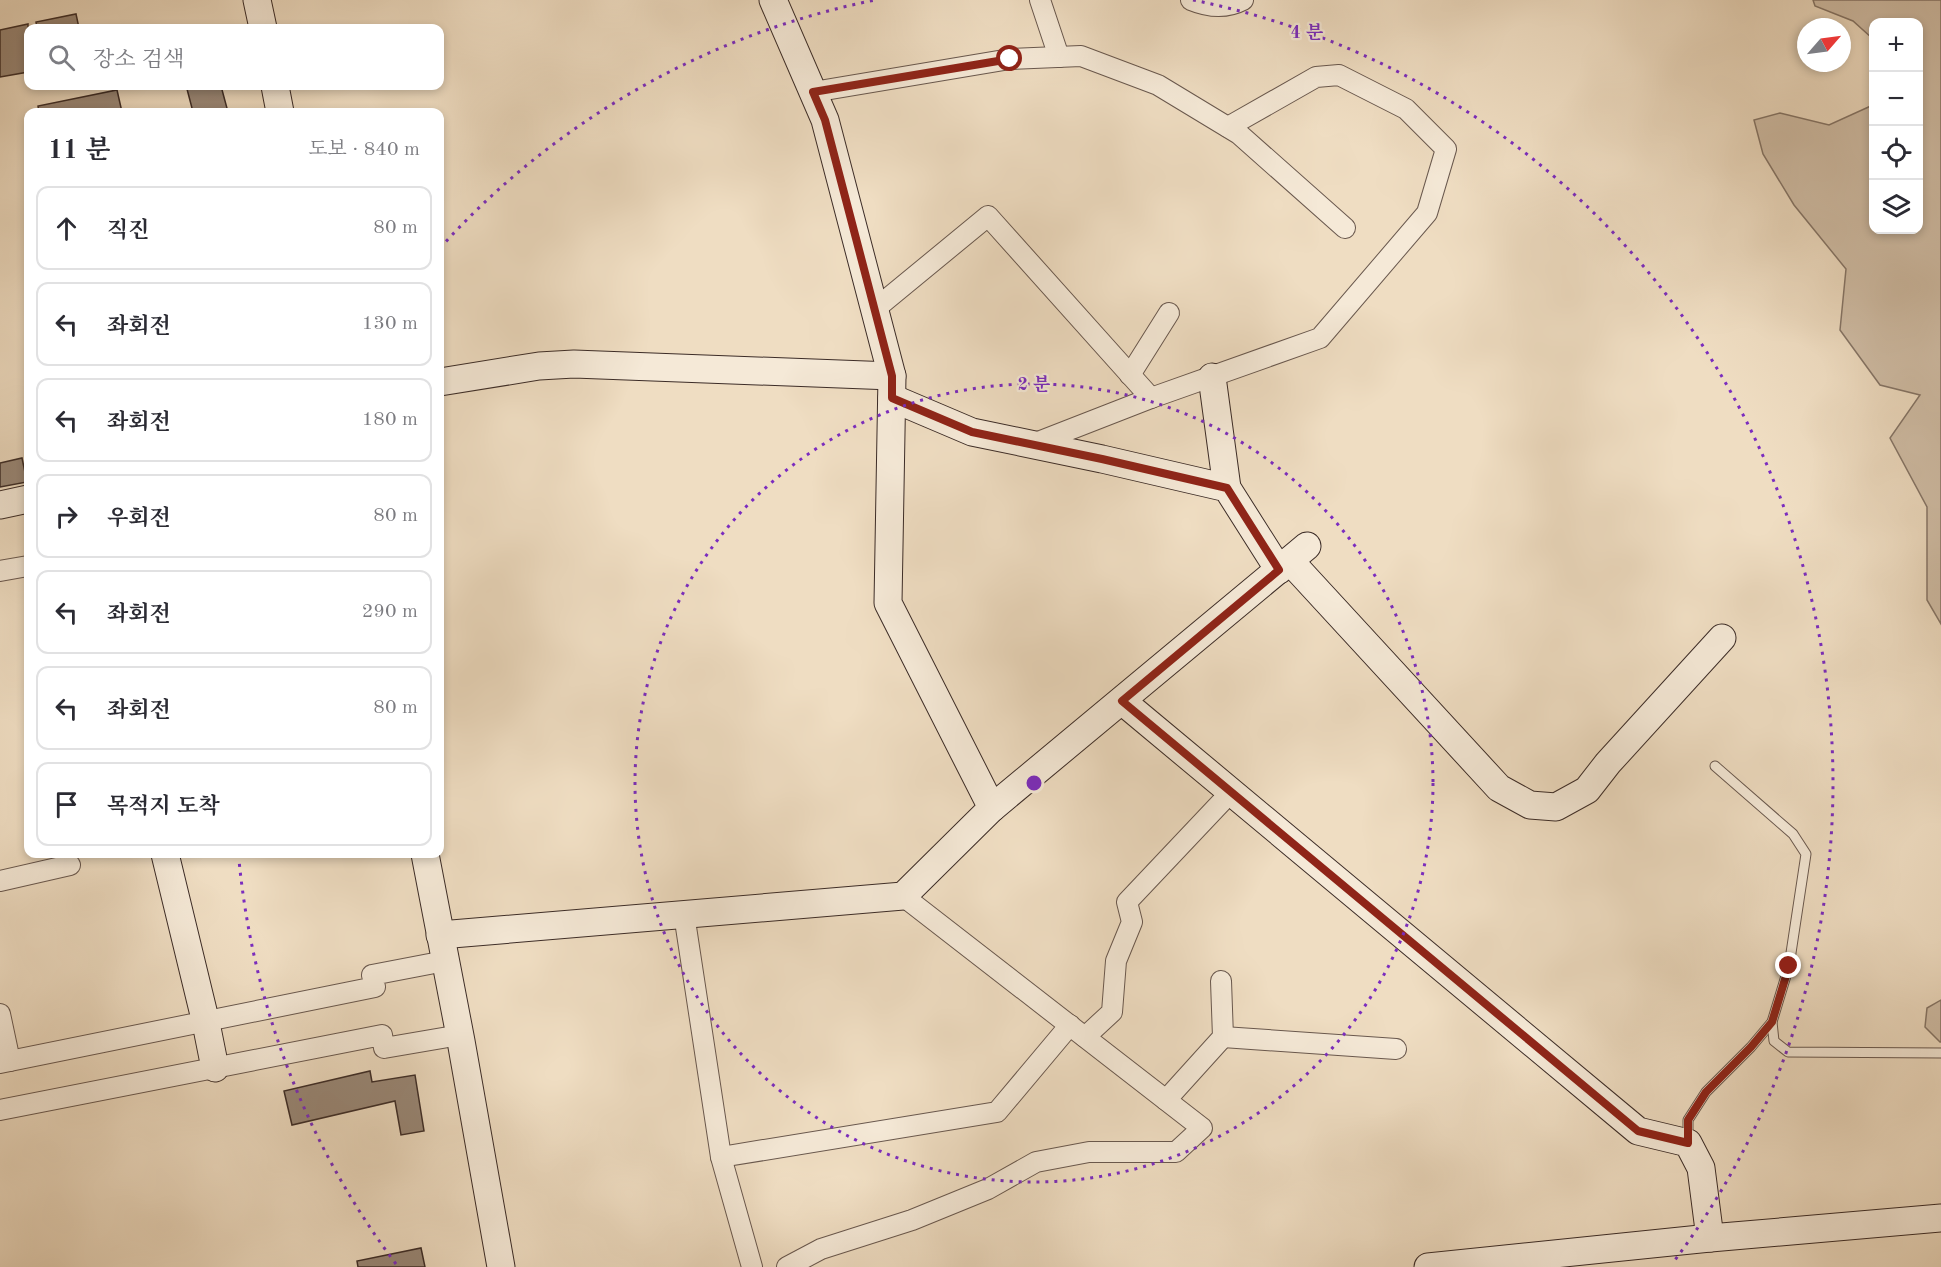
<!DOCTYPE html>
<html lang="ko">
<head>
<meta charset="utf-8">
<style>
	:root { --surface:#fff; --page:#f7f7f7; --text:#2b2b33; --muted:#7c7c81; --line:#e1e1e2 }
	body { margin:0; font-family:"Old Standard TT","Noto Serif KR",serif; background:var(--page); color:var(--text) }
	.controls { position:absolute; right:18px; top:18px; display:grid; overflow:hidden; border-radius:12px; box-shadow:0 3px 9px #0003 }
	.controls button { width:54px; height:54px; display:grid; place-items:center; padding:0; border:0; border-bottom:2px solid var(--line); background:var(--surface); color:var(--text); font:30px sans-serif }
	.compass { position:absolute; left:1797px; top:18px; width:54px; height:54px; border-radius:50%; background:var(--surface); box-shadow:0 3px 9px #0003; rotate:62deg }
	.stop { position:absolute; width:18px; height:18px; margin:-14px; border:4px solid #8f2418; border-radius:50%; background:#fff }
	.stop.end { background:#8f2418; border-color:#fff; box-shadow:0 2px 6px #0008 }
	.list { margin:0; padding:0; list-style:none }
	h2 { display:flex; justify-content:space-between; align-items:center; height:78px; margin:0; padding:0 24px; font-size:26px }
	h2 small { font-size:20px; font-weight:400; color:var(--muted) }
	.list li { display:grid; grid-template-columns:39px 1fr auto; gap:18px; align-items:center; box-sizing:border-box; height:84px; margin:0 12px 12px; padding:0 12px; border:2px solid var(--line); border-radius:12px }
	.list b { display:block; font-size:22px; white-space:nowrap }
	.list em { font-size:20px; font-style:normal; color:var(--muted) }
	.icon { flex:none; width:33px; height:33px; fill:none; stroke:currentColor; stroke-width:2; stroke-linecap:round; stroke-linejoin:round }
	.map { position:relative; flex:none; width:1941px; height:1267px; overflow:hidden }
	.search { position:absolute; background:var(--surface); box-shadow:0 3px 9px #0003; left:24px; top:24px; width:420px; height:66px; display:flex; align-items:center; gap:15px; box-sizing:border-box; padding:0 21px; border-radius:12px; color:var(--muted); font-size:22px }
	.panel { position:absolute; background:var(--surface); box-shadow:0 3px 9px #0003; left:24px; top:108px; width:420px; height:750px; border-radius:12px }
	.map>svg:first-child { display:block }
	.green { fill:#d1bfa8; stroke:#867668; stroke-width:1.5 }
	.building { fill:#998878; stroke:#3c2c27; stroke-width:1.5 }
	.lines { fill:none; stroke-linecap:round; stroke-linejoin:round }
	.lane-casing { stroke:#69584e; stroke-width:11 }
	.street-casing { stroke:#69584e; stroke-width:22 }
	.secondary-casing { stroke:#3c2c27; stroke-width:29 }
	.lane { stroke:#f5e9d7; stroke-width:9 }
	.street { stroke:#f5e9d7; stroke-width:20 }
	.secondary { stroke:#f5e9d7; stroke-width:27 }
	.route { stroke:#8f2418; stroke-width:8 }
	.ring { fill:none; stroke:#7b2cbf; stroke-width:3; stroke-dasharray:3 6 }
	.centre { fill:#7b2cbf; stroke:#f5e9d7; stroke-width:3 }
	.ring-label { font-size:18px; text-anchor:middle; font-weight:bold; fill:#7b2cbf; stroke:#f5e9d7; stroke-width:4.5; stroke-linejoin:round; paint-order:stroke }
</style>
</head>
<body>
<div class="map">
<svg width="1941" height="1267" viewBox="0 0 1941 1267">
	<rect width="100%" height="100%" fill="#efddc2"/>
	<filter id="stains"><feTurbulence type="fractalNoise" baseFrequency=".00333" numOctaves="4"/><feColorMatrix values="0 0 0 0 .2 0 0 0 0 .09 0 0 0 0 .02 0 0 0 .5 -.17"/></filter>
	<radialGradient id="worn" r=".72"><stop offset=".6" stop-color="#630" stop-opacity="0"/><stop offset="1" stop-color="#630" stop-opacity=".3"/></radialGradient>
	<g class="green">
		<polygon points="1813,0 1941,0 1941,624 1927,600 1927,507 1890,438 1920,395 1880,385 1840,330 1846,269 1794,205 1763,154 1754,120 1780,113 1829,125 1873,105 1874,230 1918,230 1918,22 1874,22 1873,39 1853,21 1815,6"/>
		<polygon points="1941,1000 1941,1042 1940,1042 1925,1027 1927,1008"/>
	</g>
	<g class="building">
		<polygon points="76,14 79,28 37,28 36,22"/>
		<polygon points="28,24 28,72 0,77 0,30"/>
		<polygon points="199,86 221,86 228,112 193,112 187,89"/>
		<polygon points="117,90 122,112 39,112 38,106"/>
		<polygon points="22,458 27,482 0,487 0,463"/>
		<polygon points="370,1071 372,1082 415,1075 424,1131 401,1135 395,1101 292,1125 284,1091"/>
		<polygon points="421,1248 425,1267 358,1267 357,1261"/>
	</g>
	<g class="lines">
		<g class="lane-casing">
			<g id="lane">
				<polyline points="1715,766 1793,834 1806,854 1789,966 1772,1022 1774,1041 1788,1052 1941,1053"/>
				<polyline points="1688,1141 1688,1120 1706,1092 1751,1047 1772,1022"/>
			</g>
		</g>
		<g class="street-casing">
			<g id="street">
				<polyline points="1040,0 1059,57"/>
				<path d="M1191 0C1208 7 1226 9 1243 0"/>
				<polyline points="813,92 1010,59 1081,56 1158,85 1239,134 1345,228"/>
				<polyline points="875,309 988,216 1151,398 1033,444"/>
				<polyline points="1130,375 1169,313"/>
				<polyline points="1151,398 1320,338 1427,213 1446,149 1406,109 1339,75 1316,77 1228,127"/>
				<polyline points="0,571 28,566"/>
				<polyline points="0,881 70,865"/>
				<polyline points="684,914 721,1157 752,1267"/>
				<polyline points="0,1014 10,1061"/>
				<polyline points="1085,1037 1112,1012 1116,961 1132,922 1127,902 1231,792"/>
				<polyline points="1223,1037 1396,1049"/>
				<polyline points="0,1063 375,987 372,975 445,961"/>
				<polyline points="1166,1100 1223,1037 1221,981"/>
				<polyline points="0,1110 382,1035 384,1048 460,1035"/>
				<polyline points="721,1157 997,1112 1070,1025"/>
				<polyline points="787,1267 821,1249 912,1220 988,1189 1036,1162 1089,1152 1176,1152 1202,1128 903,896"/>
			</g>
		</g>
		<g class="secondary-casing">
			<g id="secondary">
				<polyline points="257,0 263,28"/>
				<polyline points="275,86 280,112"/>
				<polyline points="1212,377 1227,488"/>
				<polyline points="440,382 539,366 574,364 892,376"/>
				<polyline points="892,398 972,432 1102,459 1227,488 1279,570"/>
				<polyline points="0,505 28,499"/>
				<polyline points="1290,561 1499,788 1530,805 1556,807 1587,790 1608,763 1722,638"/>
				<polyline points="1122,701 1638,1131 1688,1143 1701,1168 1710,1238"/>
				<polyline points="992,808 1307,546"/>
				<polyline points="165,854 206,1023 215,1068"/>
				<polyline points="425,854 461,1041 501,1267"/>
				<polyline points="440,935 903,896 992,808 888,603 892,376 825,120 773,0"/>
				<polyline points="1428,1267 1710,1238 1941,1218"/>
			</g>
		</g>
		<use href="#lane" class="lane"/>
		<use href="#street" class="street"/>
		<use href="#secondary" class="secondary"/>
	</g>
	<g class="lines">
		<polyline class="route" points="1010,59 813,92 825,120 892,376 892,398 972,432 1102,459 1227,488 1279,570 1122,701 1638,1131 1688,1143 1688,1120 1706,1092 1751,1047 1772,1022 1789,966"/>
	</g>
	<g class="ring">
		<circle cx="1034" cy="783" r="399"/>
		<path d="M396 1264A799 799 0 0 1 239 860M440 248A799 799 0 0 1 875 0M1193 0A799 799 0 0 1 1672 1264"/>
	</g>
	<circle cx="1034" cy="783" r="9" class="centre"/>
	<g class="ring-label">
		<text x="1307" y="38">4 분</text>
		<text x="1034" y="390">2 분</text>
	</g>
	<rect width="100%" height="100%" filter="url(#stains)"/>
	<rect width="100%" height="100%" fill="url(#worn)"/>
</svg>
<div class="controls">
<button>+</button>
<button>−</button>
<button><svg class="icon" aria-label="locate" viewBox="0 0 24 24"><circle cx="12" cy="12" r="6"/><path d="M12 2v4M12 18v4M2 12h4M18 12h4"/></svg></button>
<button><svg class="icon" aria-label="layers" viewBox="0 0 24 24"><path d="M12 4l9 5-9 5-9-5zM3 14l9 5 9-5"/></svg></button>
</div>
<svg class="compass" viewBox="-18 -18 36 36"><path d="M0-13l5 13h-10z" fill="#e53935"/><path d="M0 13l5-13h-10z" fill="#7c7c81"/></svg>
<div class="stop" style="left:1010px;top:59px"></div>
<div class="stop end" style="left:1789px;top:966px"></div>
<div class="search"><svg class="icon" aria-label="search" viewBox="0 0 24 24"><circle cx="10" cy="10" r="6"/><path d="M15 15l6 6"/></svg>장소 검색</div>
<section class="panel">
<h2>11 분<small>도보 · 840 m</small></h2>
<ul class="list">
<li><svg class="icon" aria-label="ahead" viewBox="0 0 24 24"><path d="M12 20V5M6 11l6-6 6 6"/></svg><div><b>직진</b></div><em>80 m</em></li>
<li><svg class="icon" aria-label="left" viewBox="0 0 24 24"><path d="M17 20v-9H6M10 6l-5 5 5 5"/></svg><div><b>좌회전</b></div><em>130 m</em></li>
<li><svg class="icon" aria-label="left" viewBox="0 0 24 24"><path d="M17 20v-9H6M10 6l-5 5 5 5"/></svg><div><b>좌회전</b></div><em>180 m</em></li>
<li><svg class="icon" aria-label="right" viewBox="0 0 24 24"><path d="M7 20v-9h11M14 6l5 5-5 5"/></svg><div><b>우회전</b></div><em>80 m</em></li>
<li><svg class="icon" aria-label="left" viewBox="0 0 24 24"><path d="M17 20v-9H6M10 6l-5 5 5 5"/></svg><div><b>좌회전</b></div><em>290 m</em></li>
<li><svg class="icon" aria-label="left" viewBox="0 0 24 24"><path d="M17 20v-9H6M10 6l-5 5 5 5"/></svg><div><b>좌회전</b></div><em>80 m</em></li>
<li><svg class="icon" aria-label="arrive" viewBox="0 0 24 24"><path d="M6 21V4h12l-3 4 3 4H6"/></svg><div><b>목적지 도착</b></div></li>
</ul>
</section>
</div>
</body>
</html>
